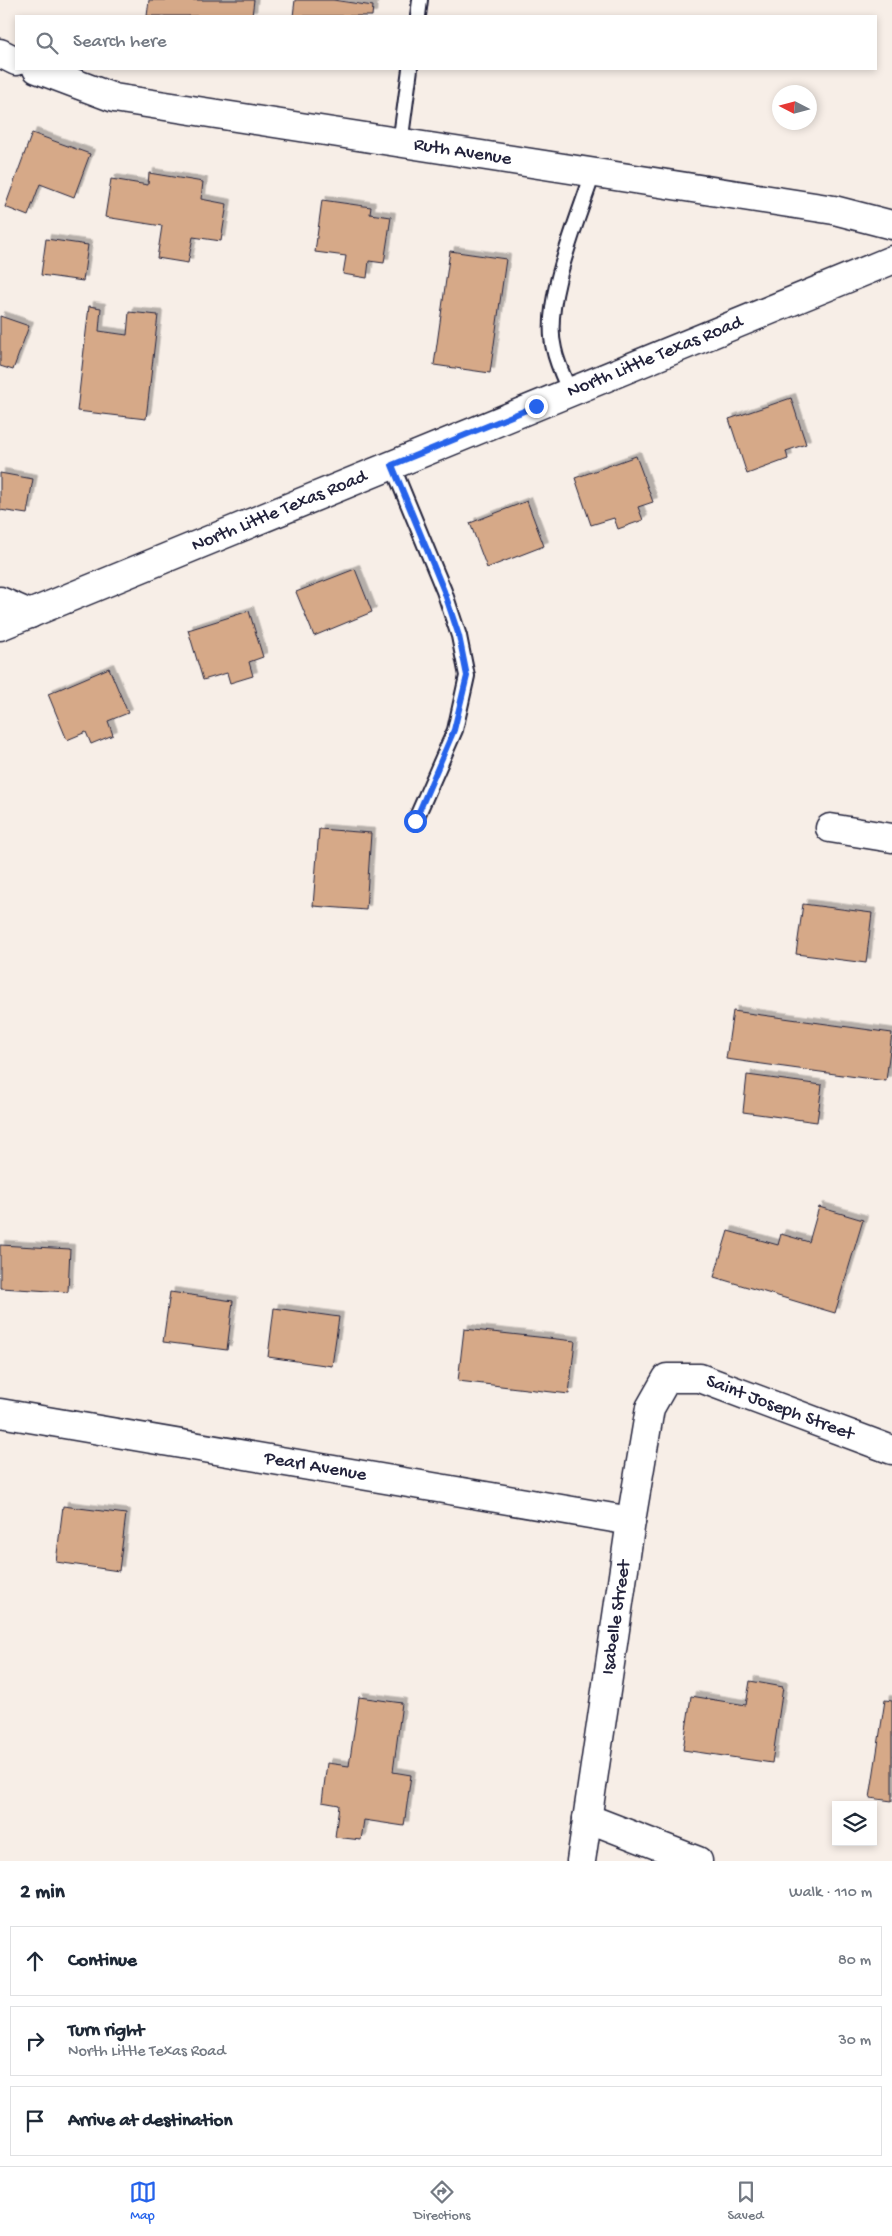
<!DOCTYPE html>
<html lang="en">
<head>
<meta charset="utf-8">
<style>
	:root { --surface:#fff; --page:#f2f2f3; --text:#1f2937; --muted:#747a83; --line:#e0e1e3; --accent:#2563eb }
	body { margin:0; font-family:"Gochi Hand",sans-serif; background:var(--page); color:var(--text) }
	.controls { position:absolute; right:15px; bottom:15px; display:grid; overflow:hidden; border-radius:0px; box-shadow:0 2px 8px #0003 }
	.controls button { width:45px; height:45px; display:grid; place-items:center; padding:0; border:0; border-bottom:1px solid var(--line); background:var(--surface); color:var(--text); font:25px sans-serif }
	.compass { position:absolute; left:772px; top:85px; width:45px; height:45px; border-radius:50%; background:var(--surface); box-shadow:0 2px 8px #0003; rotate:276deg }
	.stop { position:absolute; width:15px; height:15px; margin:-11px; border:4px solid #2563eb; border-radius:50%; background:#fff }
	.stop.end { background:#2563eb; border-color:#fff; box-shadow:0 1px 5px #0008 }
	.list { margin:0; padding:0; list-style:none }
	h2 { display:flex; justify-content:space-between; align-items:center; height:65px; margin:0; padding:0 20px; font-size:21px }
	h2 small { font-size:16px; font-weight:400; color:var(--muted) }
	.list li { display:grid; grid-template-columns:32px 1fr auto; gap:15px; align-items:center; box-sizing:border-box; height:70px; margin:0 10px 10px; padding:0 10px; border:1px solid var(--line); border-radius:0px }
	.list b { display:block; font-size:19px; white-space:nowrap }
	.list p { margin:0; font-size:16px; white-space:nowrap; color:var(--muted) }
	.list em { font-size:16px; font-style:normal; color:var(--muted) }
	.icon { flex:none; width:28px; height:28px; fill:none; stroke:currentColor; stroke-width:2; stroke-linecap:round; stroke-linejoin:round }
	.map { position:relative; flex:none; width:892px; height:1861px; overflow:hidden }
	.search { position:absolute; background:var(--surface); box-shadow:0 2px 8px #0003; left:15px; right:15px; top:15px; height:55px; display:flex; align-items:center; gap:12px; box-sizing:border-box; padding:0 18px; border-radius:0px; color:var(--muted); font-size:19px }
	.sheet { height:305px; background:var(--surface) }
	nav { display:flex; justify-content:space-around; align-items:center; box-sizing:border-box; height:70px; border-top:1px solid var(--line); background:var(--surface); font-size:14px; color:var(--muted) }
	nav a { display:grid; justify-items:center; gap:2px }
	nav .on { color:var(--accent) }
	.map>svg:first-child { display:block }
	.building { fill:#d6a988; stroke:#22223b; filter:url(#shadow) }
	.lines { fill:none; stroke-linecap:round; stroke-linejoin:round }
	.lane-casing { stroke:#22223b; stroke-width:18 }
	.street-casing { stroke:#22223b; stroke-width:31 }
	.secondary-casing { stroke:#22223b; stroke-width:31 }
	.lane { stroke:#fff; stroke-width:14 }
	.street { stroke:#fff; stroke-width:28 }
	.secondary { stroke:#fff; stroke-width:28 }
	.route { stroke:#2563eb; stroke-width:6 }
	.labels { text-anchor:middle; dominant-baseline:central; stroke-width:4; stroke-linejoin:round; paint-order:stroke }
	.street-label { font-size:19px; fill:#22223b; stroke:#fff }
</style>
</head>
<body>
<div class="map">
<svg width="892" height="1861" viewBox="0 0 892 1861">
	<defs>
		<filter id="shadow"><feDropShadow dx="4.5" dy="-4.5" stdDeviation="0" flood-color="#0004"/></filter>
	</defs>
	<rect width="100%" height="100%" fill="#f7eee7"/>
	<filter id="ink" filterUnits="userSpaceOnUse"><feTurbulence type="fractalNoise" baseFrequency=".02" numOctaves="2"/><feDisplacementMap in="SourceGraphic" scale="10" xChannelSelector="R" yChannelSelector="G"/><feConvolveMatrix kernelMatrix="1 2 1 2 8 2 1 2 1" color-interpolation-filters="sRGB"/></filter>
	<g filter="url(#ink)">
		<g class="building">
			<polygon points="149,0 254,0 252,16 147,16"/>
			<polygon points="295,0 333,0 373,6 372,16 293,16"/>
			<polygon points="32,133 90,154 74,197 40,184 28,216 5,207"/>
			<polygon points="149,173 203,182 201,199 227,204 221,241 193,237 188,263 157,258 162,226 105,217 111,179 148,185"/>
			<polygon points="322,200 371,207 370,214 391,217 384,263 369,261 367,278 343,274 346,256 315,252"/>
			<polygon points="46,239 88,245 83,281 41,275"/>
			<polygon points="450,251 506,259 490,373 434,365"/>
			<polygon points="89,306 101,308 99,331 127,335 129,312 158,315 146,419 77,411"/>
			<polygon points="0,316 29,326 13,370 0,366"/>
			<polygon points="791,398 806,444 786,451 788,459 747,474 729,419"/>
			<polygon points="636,456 653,502 638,507 643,520 618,529 614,518 591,525 575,478"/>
			<polygon points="0,473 33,479 27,514 0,510"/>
			<polygon points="527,501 544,546 487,568 470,523"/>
			<polygon points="355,569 372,612 314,636 296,592"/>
			<polygon points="249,611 263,657 249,662 253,676 230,683 227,673 203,680 188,630"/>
			<polygon points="109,668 128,713 108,721 113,735 91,744 86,732 67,740 48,694"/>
			<polygon points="319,829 371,833 366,910 313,906"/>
			<polygon points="803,904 872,913 866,963 796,954"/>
			<polygon points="733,1011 892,1033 886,1081 726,1059"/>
			<polygon points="747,1075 822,1085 817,1122 743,1112"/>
			<polygon points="819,1207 863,1220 835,1313 714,1277 728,1231 778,1245 781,1234 809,1242"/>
			<polygon points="0,1245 70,1249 68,1292 0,1288"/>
			<polygon points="170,1292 233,1301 227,1350 163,1342"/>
			<polygon points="274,1308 339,1317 332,1366 268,1357"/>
			<polygon points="464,1329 575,1341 569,1394 458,1381"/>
			<polygon points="63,1506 126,1514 119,1571 56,1562"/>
			<polygon points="750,1681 783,1687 772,1763 683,1750 691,1696 746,1705"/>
			<polygon points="359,1697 402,1703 393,1772 411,1775 404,1826 364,1820 361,1840 335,1837 339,1805 322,1802 327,1763 349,1766"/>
			<polygon points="885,1700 892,1701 892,1801 870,1798"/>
		</g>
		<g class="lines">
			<g class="lane-casing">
				<g id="lane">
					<polyline points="418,16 420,0"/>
					<polyline points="400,144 410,69"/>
					<path d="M570 392C564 378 557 364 554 349 542 302 578 220 593 173"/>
					<polyline points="392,465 444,591 459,636 467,676 455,730 415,821"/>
				</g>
			</g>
			<g class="street-casing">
				<g id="street">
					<polyline points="0,53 16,61"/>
					<path id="s1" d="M37 69 114 98 834 210 892 225"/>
					<polyline points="0,601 30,614"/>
					<polyline points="830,828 892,838"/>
					<path id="s2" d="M0 1413 631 1521"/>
					<polyline points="587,1818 698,1861"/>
					<path id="s3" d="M581 1861 631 1521 650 1408 667 1378H700L892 1450"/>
				</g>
			</g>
			<g class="secondary-casing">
				<g id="secondary">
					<path id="s4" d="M0 626 892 260"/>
				</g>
			</g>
			<use href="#lane" class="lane"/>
			<use href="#street" class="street"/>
			<use href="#secondary" class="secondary"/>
		</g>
	</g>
	<g class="lines" filter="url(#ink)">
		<polyline class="route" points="415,821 454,730 467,676 459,636 444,591 392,465 536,406"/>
	</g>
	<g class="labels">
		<g class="street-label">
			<text stroke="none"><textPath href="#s1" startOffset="435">Ruth Avenue</textPath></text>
			<text stroke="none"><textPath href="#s4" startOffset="708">North Little Texas Road</textPath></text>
			<text stroke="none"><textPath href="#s4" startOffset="302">North Little Texas Road</textPath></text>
			<text stroke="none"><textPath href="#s3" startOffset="611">Saint Joseph Street</textPath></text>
			<text stroke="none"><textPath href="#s2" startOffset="320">Pearl Avenue</textPath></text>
			<text stroke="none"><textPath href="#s3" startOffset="246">Isabelle Street</textPath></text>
		</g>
	</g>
</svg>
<div class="controls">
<button><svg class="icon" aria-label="layers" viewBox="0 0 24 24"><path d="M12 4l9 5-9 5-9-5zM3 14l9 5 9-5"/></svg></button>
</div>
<svg class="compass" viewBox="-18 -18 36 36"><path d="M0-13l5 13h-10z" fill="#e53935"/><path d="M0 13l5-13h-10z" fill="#747a83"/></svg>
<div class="stop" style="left:415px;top:821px"></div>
<div class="stop end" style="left:536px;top:406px"></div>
<div class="search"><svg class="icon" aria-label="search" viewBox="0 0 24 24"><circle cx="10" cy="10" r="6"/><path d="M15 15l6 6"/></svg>Search here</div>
</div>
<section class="sheet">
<h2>2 min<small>Walk · 110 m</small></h2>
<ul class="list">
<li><svg class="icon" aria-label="ahead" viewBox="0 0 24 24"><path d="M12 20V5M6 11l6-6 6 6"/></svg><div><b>Continue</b></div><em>80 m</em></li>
<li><svg class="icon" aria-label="right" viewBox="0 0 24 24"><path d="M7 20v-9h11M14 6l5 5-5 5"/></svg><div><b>Turn right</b><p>North Little Texas Road</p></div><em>30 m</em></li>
<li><svg class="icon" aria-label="arrive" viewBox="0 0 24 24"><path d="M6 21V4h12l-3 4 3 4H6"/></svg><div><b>Arrive at destination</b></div></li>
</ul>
</section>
<nav>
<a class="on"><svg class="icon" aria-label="map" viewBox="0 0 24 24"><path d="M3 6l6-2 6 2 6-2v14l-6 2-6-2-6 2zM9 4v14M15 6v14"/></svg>Map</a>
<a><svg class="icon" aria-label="directions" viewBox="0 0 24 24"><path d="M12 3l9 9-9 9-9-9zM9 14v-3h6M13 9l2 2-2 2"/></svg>Directions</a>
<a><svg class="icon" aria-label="saved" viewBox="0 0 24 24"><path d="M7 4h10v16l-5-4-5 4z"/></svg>Saved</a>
</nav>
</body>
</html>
